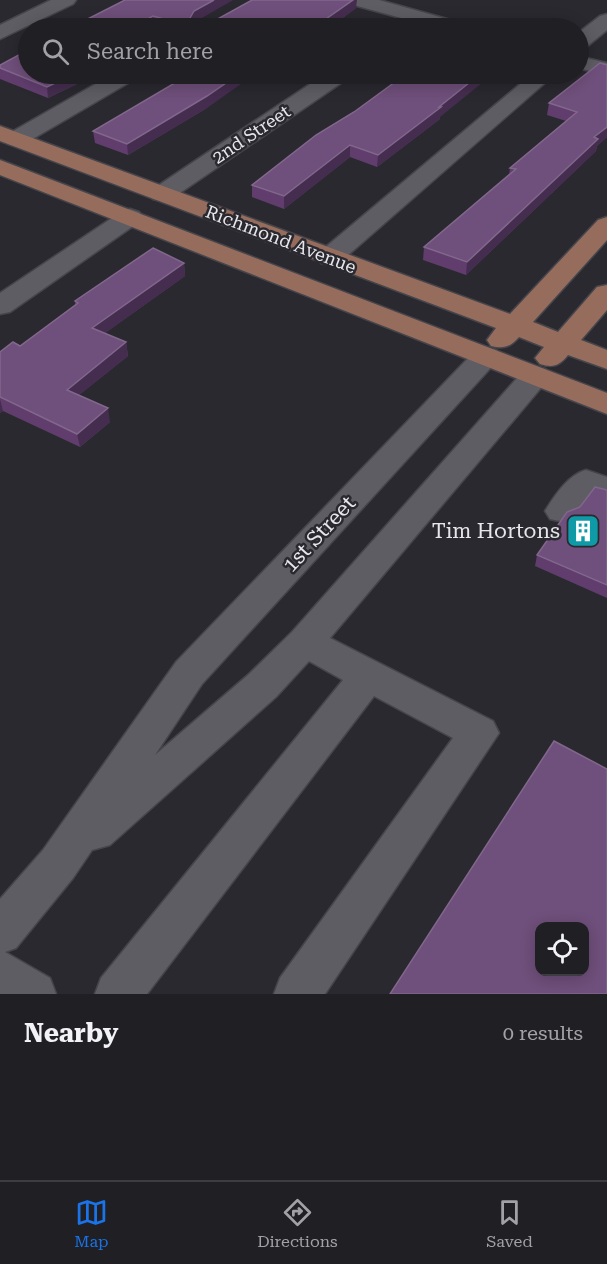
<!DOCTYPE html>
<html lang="en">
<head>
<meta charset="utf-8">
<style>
	:root { --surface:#201f24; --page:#2d2c31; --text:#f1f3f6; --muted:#a2a2a6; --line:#3d3d41; --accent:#1a73e8 }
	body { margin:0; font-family:"Roboto Serif",serif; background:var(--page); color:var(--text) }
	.controls { position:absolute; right:18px; bottom:18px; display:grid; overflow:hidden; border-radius:12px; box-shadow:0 3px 15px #0003 }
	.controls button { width:54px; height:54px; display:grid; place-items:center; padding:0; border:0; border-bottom:2px solid var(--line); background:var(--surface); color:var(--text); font:30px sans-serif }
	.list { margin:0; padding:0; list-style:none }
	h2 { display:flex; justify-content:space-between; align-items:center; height:78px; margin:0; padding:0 24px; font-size:26px }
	h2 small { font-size:20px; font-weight:400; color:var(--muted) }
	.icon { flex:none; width:33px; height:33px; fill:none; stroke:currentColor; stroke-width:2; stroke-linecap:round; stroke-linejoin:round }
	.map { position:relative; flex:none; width:607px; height:994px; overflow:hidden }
	.search { position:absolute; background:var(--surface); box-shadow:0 3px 15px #0003; left:18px; right:18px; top:18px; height:66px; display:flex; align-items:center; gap:15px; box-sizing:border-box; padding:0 21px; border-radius:33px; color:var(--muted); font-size:22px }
	.sheet { height:186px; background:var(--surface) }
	nav { display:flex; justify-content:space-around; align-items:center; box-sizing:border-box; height:84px; border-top:2px solid var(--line); background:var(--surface); font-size:16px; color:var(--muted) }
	nav a { display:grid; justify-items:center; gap:3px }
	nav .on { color:var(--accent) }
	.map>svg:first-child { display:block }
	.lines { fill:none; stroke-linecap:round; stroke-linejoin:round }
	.minor-casing { stroke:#46454b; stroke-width:3 }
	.major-casing { stroke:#46454b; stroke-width:3 }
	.minor { fill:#5e5d64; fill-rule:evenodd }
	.major { fill:#966d5d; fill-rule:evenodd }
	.wall { fill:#603d6d }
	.shaded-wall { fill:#452d4f }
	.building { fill:#6f4f7b; stroke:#82678c; stroke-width:1.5; fill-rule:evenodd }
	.labels { text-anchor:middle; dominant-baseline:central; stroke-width:5; stroke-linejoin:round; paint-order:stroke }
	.far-street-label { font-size:18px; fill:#e7e6eb; stroke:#2b2930 }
	.poi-label { font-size:21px; fill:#e7e6eb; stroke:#2b2930; text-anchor:end }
	.street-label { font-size:21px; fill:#e7e6eb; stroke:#2b2930 }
</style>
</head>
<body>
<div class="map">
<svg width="607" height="994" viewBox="0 0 607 994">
	<rect width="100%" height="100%" fill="#2b2930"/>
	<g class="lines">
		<g class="minor-casing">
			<g id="minor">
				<polygon points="51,0 76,0 73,4 0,39 0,25"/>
				<polygon points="347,0 379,0 465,24 468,28 438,28 350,4"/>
				<polygon points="607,14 607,30 585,48 578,50 578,33 600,16"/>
				<polygon points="578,56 607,63 607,75 578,68"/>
				<polygon points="113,74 138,74 135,79 24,144 16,146 8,144 4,139 8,134"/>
				<polygon points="325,74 350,74 347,79 171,199 162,201 153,199 150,194 153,189"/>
				<polygon points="532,74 555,74 339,263 330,265 321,263 317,257 321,251"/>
				<polygon points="130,209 139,212 143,217 139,222 10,312 0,314 0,293 121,212"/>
				<polygon points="486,347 496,350 501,356 496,362 202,684 155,755 248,675 292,632 525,369 535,367 545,369 550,376 545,383 330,638 493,721 499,733 325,994 274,994 280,978 453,738 374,696 147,994 95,994 101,978 343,680 309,661 276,697 110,845 92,850 73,878 16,948 5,952 50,978 56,994 0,994 0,899 43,850 176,662 476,350"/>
				<path d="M586 470 607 477V500L592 496C579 513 575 526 550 519L545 511C555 495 568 475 586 470Z"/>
			</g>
		</g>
		<g class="major-casing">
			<g id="major">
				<path d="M0 126 510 314 598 220 607 217V240L533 322 558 332 597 287 607 285V310L581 340 607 350V369L568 355C559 366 553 368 540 364L535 358 544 347 519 337C510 347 504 349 491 346L487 340 496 328 0 141Z"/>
				<polygon points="0,160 607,393 607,414 0,175"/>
			</g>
		</g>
		<use href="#minor" class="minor"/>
		<use href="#major" class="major"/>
	</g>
	<g class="wall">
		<polygon points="125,0 199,20 216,20 356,8 329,28 159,28 154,27"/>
		<polygon points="0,65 28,74 98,74 48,98 0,79"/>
		<polygon points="607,65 607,137 597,146 596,151 466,275 423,260 424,247 509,175 510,168 566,121 547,115 549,103"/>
		<polygon points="207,108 128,155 95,143 93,131"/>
		<polygon points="354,112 440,117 440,119 377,167 350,157 284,209 252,197 252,185"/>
		<polygon points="184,263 185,276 105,333 126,342 128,356 79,395 110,422 80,447 3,411 0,413 0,352 20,346 75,305 75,301"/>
		<polygon points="607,490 607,598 535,566 537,555 580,507"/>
	</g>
	<g class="shaded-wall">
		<polygon points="214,0 233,0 195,22 191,28 190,18 194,11"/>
		<polygon points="353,0 357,0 356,8 329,28 313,28"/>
		<polygon points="153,16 154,27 152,28 131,28"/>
		<polygon points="74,74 98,74 48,98 47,87"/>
		<polygon points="239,74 255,74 207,108 128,155 127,144"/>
		<polygon points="480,74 493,74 440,117 440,119 377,167 378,155"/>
		<polygon points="607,127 607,137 597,146 596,151 466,275 467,262 594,137"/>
		<polygon points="350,145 350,157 284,209 284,196"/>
		<polygon points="184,263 185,276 94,341 92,328"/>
		<polygon points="126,342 128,356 69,403 67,390"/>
		<polygon points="0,399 3,411 0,413"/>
		<polygon points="108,408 110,422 80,447 77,434"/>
	</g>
	<g class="building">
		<polygon points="125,0 214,0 194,11 190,18 192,20 216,20 252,0 353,0 313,28 197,28 153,16 131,28 70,28"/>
		<polygon points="28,50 28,74 74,74 47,87 0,68 0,65"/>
		<polygon points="600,63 607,65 607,127 594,137 598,139 467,262 424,247 516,169 510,168 577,112 549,103"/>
		<polygon points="190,74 239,74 207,96 127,144 93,131"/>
		<polygon points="406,74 480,74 439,107 441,107 378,155 350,145 284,196 252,185 316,135 354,112"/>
		<polygon points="153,248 184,263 92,328 126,342 67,390 108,408 77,434 0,397 0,352 13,342 20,346 78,303 75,301"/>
		<polygon points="595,487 607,490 607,585 537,555 567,512 580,507"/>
		<path d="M554 741 607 769V994H390ZM540 927H585V972H540Z"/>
	</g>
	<defs>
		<g id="building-square" transform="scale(1.725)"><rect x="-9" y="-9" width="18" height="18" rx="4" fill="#0f9aa8" stroke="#2b2930"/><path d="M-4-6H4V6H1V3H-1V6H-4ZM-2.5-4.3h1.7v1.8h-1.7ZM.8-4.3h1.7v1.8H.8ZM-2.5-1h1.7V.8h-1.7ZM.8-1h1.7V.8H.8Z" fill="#fff"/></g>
	</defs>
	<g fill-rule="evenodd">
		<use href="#building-square" x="583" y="531"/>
	</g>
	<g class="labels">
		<g class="far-street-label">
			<text transform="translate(251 134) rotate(-34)">2nd Street</text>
			<text transform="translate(281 239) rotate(21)">Richmond Avenue</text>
		</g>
		<g class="poi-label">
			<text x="560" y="531">Tim Hortons</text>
		</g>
		<g class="street-label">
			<text transform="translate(319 534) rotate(-47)">1st Street</text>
		</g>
	</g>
</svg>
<div class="controls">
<button><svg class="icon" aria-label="locate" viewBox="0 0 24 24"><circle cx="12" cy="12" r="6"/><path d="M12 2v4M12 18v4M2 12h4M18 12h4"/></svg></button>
</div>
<div class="search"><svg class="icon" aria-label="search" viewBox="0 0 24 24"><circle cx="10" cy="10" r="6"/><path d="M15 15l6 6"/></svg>Search here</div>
</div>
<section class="sheet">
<h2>Nearby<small>0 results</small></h2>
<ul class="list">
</ul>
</section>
<nav>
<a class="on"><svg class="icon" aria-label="map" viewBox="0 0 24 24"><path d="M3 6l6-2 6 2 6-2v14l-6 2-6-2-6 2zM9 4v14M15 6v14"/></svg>Map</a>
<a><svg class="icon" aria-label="directions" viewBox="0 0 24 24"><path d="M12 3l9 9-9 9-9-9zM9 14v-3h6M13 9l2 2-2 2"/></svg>Directions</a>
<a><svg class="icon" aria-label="saved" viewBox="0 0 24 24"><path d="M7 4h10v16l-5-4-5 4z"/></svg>Saved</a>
</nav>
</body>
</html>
